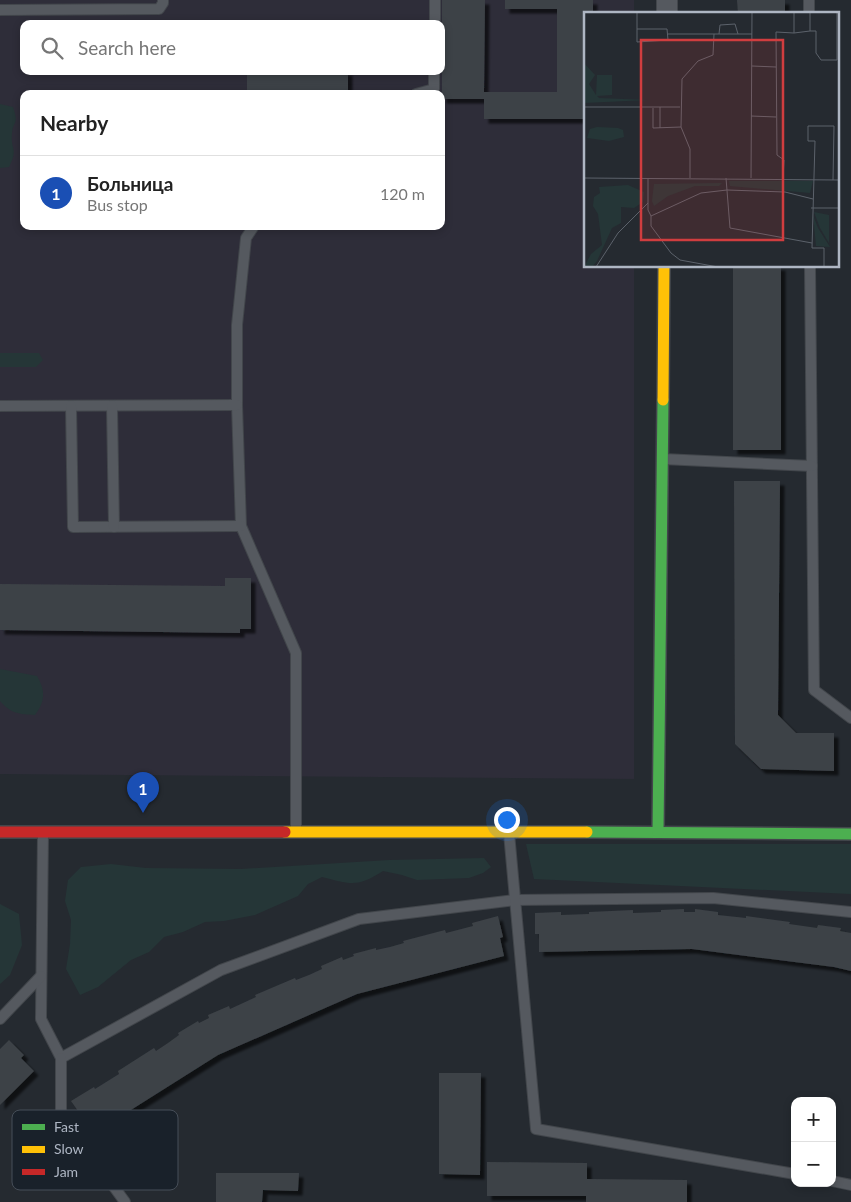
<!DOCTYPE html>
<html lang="en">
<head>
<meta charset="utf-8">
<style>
	:root { --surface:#fff; --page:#f2f2f2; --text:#222; --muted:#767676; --line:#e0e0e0; --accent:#d93025 }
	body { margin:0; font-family:Lato,sans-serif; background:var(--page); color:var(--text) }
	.controls { position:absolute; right:15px; bottom:15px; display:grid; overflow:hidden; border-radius:10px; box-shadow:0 2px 8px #0003 }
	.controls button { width:45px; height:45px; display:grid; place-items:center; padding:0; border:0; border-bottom:1px solid var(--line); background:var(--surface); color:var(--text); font:25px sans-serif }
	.you { position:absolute; left:506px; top:819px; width:18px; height:18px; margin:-12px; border:4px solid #fff; border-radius:50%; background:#1a73e8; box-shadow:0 0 0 8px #1a73e833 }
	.badge { display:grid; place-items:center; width:32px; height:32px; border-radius:50%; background:var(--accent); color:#fff; font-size:16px; font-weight:700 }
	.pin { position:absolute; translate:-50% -41px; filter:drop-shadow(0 1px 2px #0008) }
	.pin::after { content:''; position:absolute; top:26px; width:18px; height:15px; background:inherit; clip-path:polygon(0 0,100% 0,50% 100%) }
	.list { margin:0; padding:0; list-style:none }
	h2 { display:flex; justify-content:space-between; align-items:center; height:65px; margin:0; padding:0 20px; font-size:21px }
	h2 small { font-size:16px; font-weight:400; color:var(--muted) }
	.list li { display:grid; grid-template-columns:32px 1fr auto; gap:15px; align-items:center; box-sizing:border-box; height:75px; padding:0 20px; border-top:1px solid var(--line) }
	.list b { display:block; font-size:19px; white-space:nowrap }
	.list p { margin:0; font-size:16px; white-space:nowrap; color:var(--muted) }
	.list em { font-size:16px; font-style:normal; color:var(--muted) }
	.icon { flex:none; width:28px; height:28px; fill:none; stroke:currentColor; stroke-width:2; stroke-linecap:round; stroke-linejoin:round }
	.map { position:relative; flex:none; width:851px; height:1202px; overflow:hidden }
	.search { position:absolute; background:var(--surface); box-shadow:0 2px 8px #0003; left:20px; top:20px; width:425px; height:55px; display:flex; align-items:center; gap:12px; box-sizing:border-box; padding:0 18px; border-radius:10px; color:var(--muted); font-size:19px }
	.panel { position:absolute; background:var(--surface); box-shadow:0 2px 8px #0003; left:20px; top:90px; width:425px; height:140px; border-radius:10px }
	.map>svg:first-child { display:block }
	.medical { fill:#2e2d39; fill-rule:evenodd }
	.green { fill:#253637 }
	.building { fill:#3d4247; filter:url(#shadow) }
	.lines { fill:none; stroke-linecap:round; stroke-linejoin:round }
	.lane-casing { stroke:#42464b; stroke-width:12 }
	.street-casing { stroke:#42464b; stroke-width:22 }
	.fast-casing { stroke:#42464b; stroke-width:14 }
	.slow-casing { stroke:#42464b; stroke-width:14 }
	.jam-casing { stroke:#42464b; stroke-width:14 }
	.lane { stroke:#55595f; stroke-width:10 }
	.street { stroke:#55595f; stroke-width:20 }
	.fast { stroke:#4caf50; stroke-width:11 }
	.slow { stroke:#ffc107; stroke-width:11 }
	.jam { stroke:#c62828; stroke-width:11 }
	.inset-road { fill:none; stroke:#5c626b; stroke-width:1 }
	.view { fill:#d03d3f; fill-opacity:0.15; stroke:#d03d3f; stroke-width:2.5 }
	.inset-edge { fill:none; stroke:#aeb6c3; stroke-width:2.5 }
	.key { fill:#19212a; stroke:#464e58; stroke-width:1 }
	.key-label { font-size:14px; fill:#aeb6c3 }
</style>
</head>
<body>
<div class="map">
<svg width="851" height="1202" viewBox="0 0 851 1202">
	<defs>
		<filter id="shadow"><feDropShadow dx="4.5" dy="4.5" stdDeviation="1" flood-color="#0009"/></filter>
	</defs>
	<rect width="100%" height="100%" fill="#252a30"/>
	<path class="medical" d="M0 0H634V14H585V266H634V779L0 774ZM24 24H441V71H24ZM24 94H441V226H24Z"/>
	<g class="green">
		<path d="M0 104 13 107C19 125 14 119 12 133 10 150 19 148 9 167L0 168Z"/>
		<polygon points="0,353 39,353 43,360 36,367 0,367"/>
		<path d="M0 669 37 676C46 691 45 702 35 715 19 714 11 714 0 701Z"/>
		<polygon points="526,844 851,844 851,894 534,879"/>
		<path d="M484 858 491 867 483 873 469 878 417 880 402 875 383 871C357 888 350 884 322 877L308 884 298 896 255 915 224 921 205 922 183 932 164 937 149 952 131 960 98 987 80 995 66 969 70 944 71 920 65 901 68 880 81 867 111 864 146 868 241 869 389 860Z"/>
		<polygon points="0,904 19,914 22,945 10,975 0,984"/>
	</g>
	<g class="building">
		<polygon points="442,0 485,0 484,92 557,92 557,9 505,9 505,0 593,0 593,14 585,14 585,119 484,119 484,99 442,99"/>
		<polygon points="737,0 785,0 785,14 738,14"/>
		<rect x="247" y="71" width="101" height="23"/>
		<rect x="733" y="266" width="48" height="184"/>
		<polygon points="734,481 780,481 778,715 796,733 834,733 834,771 761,769 735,744"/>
		<polygon points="225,578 251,578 251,629 240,629 240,633 0,630 0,584 225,586"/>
		<polygon points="684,909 684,912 695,912 695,909 718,912 718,915 746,918 746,916 790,922 789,924 817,928 818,925 841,928 840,931 851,933 851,971 834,967 692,949 539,952 539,934 535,934 535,913 561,912 561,915 589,914 589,912 633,910 633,913 661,912 661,910"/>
		<polygon points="498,916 503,937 500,938 504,956 357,994 218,1055 96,1132 86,1117 83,1118 71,1101 94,1087 95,1089 119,1074 118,1071 154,1048 156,1051 168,1043 179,1035 178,1033 198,1021 199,1023 209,1018 208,1015 229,1006 230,1009 256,997 255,995 295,978 296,980 309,975 322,969 321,966 342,957 343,960 354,956 353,954 376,948 376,950 390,947 404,943 403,941 445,930 446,933 473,926 472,923"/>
		<polygon points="9,1040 24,1055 21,1058 34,1071 0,1105 0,1049"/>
		<polygon points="439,1073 481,1073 480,1175 439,1174"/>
		<polygon points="487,1162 587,1163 587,1179 687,1180 687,1202 586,1202 586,1196 487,1196"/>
		<polygon points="216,1173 299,1173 298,1191 263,1190 262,1202 216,1202"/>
	</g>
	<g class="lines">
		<g class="lane-casing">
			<g id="lane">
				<polyline points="809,0 809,14"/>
				<polyline points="0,10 159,9 163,3 163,0"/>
				<polyline points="435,24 435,0"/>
				<polyline points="416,94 434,89 434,71"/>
				<polyline points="254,226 246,238 237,325 237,405 241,526 296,653 296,831"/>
				<polyline points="810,266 814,690 851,718"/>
				<polyline points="0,406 237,405"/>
				<polyline points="71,406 73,527 241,526"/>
				<polyline points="112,406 114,527"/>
				<polyline points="663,459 812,466"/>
				<polyline points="43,833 41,1019 61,1058 221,970 359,919 515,900 713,898 851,912"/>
				<polyline points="509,833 536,1129 795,1174"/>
				<polyline points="0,1019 41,976"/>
				<polyline points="61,1058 61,1114 125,1202"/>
				<polyline points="832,1181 851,1185"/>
			</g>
		</g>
		<g class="street-casing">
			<polyline id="street" points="667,14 667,0"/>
		</g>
		<g class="fast-casing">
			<g id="fast">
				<polyline points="587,832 851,834"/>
				<polyline points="658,832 663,400"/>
			</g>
		</g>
		<g class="slow-casing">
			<g id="slow">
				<polyline points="663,400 664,266"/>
				<polyline points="285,832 587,832"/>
			</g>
		</g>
		<g class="jam-casing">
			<polyline id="jam" points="0,832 285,832"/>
		</g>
		<use href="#lane" class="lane"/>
		<use href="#street" class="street"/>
		<use href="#fast" class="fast"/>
		<use href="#slow" class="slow"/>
		<use href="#jam" class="jam"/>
	</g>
	<g transform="translate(584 12)">
		<rect width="255" height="255" fill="#252a30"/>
		<path d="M0 51 11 63 5 72 12 83 13 63H28V83L13 84 15 86 64 88 0 91ZM13 115 34 116 39 118 40 125 25 129 3 126 6 117ZM145 169H229L226 181 146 174ZM138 171 135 174H111L84 184 70 194 68 189 70 172ZM44 173 60 180 59 190 50 196 37 195V211L28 216 13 249 8 255H0L7 242 18 233 14 202 9 194 10 185 16 181 15 175ZM230 200 245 203V231L236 216ZM229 203 234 216 246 235 232 234Z" fill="#253637"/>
		<path class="inset-road" d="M53 0V30L84 28 83 17H53M226 0V19H232V41L237 48H253V0M210 21 226 19M84 22H168M135 22 136 13 151 12 154 22M168 54 192 55M0 95H96M76 95V116M69 96V116L97 115M167 104 192 105M0 166 255 168M64 166V198L67 204 117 181 143 178 201 180 229 187M106 166V137L97 115 98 67 114 49 129 43 130 22M142 166 146 216 228 231M167 166 168 0M199 167 200 148 193 143 192 20 210 21V0M227 196H255M67 204V214L87 241 96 248 134 255M12 255 34 221 64 191M240 255V236H228L231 129H224V114H250L249 168"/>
		<path class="view" d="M57 28H199V228H57Z"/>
		<rect width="255" height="255" class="inset-edge"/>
	</g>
	<rect x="12" y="1110" width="166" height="80" rx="8" class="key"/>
	<rect x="22" y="1124" width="23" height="6" fill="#4caf50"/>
	<rect x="22" y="1146" width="23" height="7" fill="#ffc107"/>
	<rect x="22" y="1169" width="23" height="6" fill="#c62828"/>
	<g class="key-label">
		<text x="54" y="1132">Fast</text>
		<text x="54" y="1154">Slow</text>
		<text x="54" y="1177">Jam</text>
	</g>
</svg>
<div class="controls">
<button>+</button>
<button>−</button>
</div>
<div class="you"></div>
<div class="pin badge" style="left:143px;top:813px;background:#1a4fb4">1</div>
<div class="search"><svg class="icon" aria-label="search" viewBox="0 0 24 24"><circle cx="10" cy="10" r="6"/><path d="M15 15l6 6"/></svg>Search here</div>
<section class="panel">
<h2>Nearby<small></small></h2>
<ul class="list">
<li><span class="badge" style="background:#1a4fb4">1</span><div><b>Больница</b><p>Bus stop</p></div><em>120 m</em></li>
</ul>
</section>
</div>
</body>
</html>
